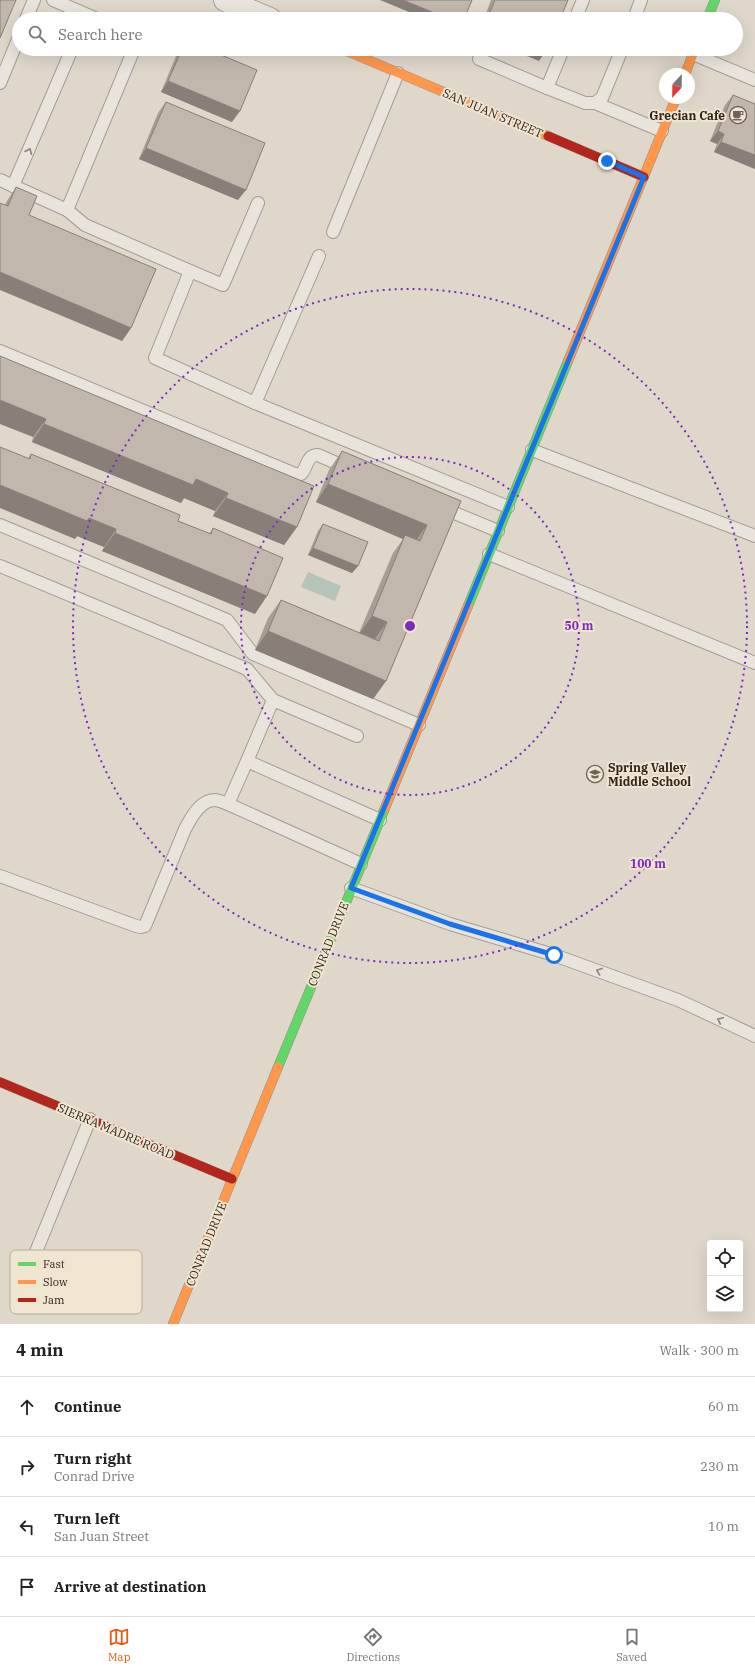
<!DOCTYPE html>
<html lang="en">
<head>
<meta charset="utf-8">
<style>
	:root { --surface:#fff; --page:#f6f6f6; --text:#222; --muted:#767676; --line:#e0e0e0; --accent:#ea580c }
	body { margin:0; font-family:"IBM Plex Serif",serif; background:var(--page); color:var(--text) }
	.controls { position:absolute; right:12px; bottom:12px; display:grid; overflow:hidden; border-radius:4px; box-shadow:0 4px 16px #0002 }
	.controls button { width:36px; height:36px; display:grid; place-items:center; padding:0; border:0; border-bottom:1px solid var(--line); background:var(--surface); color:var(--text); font:20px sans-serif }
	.compass { position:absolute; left:659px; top:68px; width:36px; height:36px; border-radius:50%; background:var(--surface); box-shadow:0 4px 16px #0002; rotate:202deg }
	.stop { position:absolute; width:12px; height:12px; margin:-9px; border:3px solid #1a73e8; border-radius:50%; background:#fff }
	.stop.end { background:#1a73e8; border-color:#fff; box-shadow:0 1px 4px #0008 }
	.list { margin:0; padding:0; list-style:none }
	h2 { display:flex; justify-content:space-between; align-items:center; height:52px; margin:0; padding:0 16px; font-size:17px }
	h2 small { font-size:13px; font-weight:400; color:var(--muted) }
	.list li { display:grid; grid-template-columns:26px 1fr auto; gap:12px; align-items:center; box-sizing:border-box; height:60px; padding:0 16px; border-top:1px solid var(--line) }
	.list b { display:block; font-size:15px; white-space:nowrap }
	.list p { margin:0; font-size:13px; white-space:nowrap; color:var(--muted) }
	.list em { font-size:13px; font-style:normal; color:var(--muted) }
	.icon { flex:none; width:22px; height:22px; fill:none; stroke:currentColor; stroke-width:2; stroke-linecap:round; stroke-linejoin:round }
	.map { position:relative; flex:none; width:755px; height:1324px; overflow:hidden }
	.search { position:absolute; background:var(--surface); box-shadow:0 4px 16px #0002; left:12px; right:12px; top:12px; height:44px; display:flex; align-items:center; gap:10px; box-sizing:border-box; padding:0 14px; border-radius:22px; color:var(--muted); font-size:15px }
	.sheet { height:292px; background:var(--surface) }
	nav { display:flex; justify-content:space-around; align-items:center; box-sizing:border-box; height:56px; border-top:1px solid var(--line); background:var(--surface); font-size:11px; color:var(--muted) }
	nav a { display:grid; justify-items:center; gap:2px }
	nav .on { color:var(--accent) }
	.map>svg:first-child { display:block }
	.water { fill:#b6c3b9 }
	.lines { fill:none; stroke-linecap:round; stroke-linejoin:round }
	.lane-casing { stroke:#a49d94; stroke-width:14 }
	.street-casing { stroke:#a49d94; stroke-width:24 }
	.fast-casing { stroke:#948c84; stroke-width:10 }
	.slow-casing { stroke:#948c84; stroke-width:10 }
	.jam-casing { stroke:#948c84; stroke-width:10 }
	.lane { stroke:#e8e3db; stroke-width:12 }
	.street { stroke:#e8e3db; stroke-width:22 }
	.fast { stroke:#63d668; stroke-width:9 }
	.slow { stroke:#ff974d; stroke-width:9 }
	.jam { stroke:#b3261e; stroke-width:9 }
	.wall { fill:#a79d94 }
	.shaded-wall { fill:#888078 }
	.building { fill:#c2b7ac; stroke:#888078 }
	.oneway { stroke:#8c847c }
	.route { stroke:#1a73e8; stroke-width:5 }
	.ring { fill:none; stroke:#7b2cbf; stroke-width:2; stroke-dasharray:2 4 }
	.labels { text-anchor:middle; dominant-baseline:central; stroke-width:4; stroke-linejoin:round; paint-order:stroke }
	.street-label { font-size:12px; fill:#31261e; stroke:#f0e5d1 }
	.poi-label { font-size:12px; font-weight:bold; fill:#31261e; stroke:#f0e5d1; text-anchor:end }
	.key { fill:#f0e5d1; stroke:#b7ac9b; stroke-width:1 }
	.key-label { font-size:11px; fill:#31261e }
	.centre { fill:#7b2cbf; stroke:#f0e5d1; stroke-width:2 }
	.ring-label { font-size:12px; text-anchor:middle; font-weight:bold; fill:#7b2cbf; stroke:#f0e5d1; stroke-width:4; stroke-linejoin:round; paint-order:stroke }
</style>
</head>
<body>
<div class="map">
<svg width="755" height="1324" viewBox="0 0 755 1324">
	<rect width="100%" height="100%" fill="#dfd7ca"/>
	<polygon class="water" points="308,572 341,586 335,601 301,587"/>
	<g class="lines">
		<g class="lane-casing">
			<g id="lane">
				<polyline points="53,0 97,19"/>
				<polyline points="26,19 34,0"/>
				<polyline points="575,19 583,0"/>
				<polyline points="634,19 641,0"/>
				<polyline points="134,49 67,210 85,225 190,271 155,358 255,403"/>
				<polyline points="693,54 755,80"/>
				<polyline points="479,59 547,88 563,49"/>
				<polyline points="0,83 19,37"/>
				<polyline points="547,88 585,103 595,103 602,98 622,49"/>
				<polyline points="595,103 662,131"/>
				<polyline points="0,180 67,210"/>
				<polyline points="13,186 72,49"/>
				<polyline points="333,232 398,73"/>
				<polyline points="319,256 255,403 508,507"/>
				<polyline points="190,271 223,285 258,203"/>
				<path d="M0 351 295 474H301C308 467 306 455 318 455L350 469"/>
				<polyline points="532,450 755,536"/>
				<polyline points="440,507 498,531"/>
				<polyline points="0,525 227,620 253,654 419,725"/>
				<polyline points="489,554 755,663"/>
				<polyline points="0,566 247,669 273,700"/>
				<polyline points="357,736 273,700 247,761 380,820"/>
				<polyline points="228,804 247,761"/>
				<path d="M0 876 136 926 141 927 145 926 185 829C191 818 200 800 215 800 219 800 224 803 228 804L361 864"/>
				<polyline points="351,888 450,924 554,955 678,1000 755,1036"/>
				<polyline points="18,1296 90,1119"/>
			</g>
		</g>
		<g class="street-casing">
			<polyline id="street" points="225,0 270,19"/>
		</g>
		<g class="fast-casing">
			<g id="fast">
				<polyline points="707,19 715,0"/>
				<polyline points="468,606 568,361"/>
				<polyline points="278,1067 385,808"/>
			</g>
		</g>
		<g class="slow-casing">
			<g id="slow">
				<polyline points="342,49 548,136"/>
				<polyline points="685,74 695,49"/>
				<polyline points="568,361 676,98"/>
				<polyline points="385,808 468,606"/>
				<polyline points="173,1324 278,1067"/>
			</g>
		</g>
		<g class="jam-casing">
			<g id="jam">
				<polyline points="548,136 644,177"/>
				<polyline points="0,1082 232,1179"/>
			</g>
		</g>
		<use href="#lane" class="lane"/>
		<use href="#street" class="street"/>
		<use href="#fast" class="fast"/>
		<use href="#slow" class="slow"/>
		<use href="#jam" class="jam"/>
	</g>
	<g class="wall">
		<polygon points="491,0 568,0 560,19 484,19"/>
		<polygon points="179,49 207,49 232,122 161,92"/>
		<polygon points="733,95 755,104 755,169 714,152 717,144 710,141 725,105"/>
		<polygon points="166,102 238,200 139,159 158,113"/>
		<polygon points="16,187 29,215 131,328 122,341 5,205 7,201"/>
		<polygon points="0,356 297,527 284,545 213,516 215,511 184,498 181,503 32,442 33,437"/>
		<polygon points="342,451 461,501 386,681 373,699 255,650 268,618 281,600 359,633 393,553 403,539 316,502 329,470"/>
		<polygon points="31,454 178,521 209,534 213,528 255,614 102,551 104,547 77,536 75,539 28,458"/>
		<polygon points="323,524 358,566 352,573 308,555 318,531"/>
	</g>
	<g class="shaded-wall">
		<polygon points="380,0 403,0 449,19 426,19"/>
		<polygon points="510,49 547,49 539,61"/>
		<polygon points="168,81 240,111 232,122 161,92"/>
		<polygon points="718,131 724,134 717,144 710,141"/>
		<polygon points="721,142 755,155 755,169 714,152"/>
		<polygon points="146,148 246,190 238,200 139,159"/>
		<polygon points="0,272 131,328 122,341 0,290"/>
		<polygon points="0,400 46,419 33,437 0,424"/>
		<polygon points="44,424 196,479 228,493 215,511 184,498 181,503 32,442"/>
		<polygon points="328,484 427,525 414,543 405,535 403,539 316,502"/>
		<polygon points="0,485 89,518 116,529 104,547 77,536 75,539 0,508"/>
		<polygon points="226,498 297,527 284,545 213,516"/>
		<polygon points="115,533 267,596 255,614 102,551"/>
		<polygon points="313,548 358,566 352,573 308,555"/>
		<polygon points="372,616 387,622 374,640 359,634"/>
		<polygon points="268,631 386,681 373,699 255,650"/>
	</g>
	<g class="building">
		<polygon points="0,0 16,0 0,38"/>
		<polygon points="403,0 472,0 464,19 449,19"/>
		<polygon points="495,0 568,0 560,19 487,19"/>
		<polygon points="182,49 207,49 257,70 240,111 168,81"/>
		<polygon points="733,95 755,104 755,155 721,142 724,134 718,131"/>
		<polygon points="166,102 265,143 246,190 146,148"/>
		<polygon points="16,187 37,196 29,215 156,269 131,328 0,272 0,203 8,206"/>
		<polygon points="0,356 314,486 297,527 226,498 228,493 196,479 193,485 44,424 46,419 0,400"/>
		<polygon points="0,447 30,459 31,454 180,515 178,521 211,534 213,528 283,558 267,596 115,533 116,529 89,518 87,521 0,485"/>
		<polygon points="342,451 461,501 386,681 268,631 281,600 379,641 387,622 372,616 405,535 420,541 427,525 328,484"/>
		<polygon points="323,524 368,542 358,566 313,548"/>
	</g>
	<defs><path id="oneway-chevron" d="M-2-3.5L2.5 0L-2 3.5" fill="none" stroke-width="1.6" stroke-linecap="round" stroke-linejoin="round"/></defs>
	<g class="oneway">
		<use href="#oneway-chevron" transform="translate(29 151) rotate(-67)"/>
		<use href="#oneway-chevron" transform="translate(599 971) rotate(-160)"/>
		<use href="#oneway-chevron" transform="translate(720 1020) rotate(-155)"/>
	</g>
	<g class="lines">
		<polyline class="route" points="554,955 450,924 351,888 644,177 607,161"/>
	</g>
	<g class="ring">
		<circle cx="410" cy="626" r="169"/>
		<circle cx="410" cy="626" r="337"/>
	</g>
	<defs>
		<g id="cafe-ring" transform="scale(0.9)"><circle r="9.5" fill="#f0e5d1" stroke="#6e645a" stroke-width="1.5"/><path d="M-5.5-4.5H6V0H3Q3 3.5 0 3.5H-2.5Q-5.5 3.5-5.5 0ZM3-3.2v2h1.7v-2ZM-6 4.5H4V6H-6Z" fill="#6e645a"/></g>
		<g id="school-ring" transform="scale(0.9)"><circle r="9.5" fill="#f0e5d1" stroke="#6e645a" stroke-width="1.5"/><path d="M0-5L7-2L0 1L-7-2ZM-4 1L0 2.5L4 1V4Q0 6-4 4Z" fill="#6e645a"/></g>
	</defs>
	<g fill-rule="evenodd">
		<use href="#cafe-ring" x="738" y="115"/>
		<use href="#school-ring" x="595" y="774"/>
	</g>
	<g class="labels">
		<g class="street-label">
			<text transform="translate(493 113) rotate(23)">SAN JUAN STREET</text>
			<text transform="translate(328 944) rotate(-68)">CONRAD DRIVE</text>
			<text transform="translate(116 1131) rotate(23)">SIERRA MADRE ROAD</text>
			<text transform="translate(206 1244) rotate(-68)">CONRAD DRIVE</text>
		</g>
		<g class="poi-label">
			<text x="725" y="115">Grecian Cafe</text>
			<text x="608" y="767" text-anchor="start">Spring Valley<tspan x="608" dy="14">Middle School</tspan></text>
		</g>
	</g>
	<rect x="10" y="1250" width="132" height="64" rx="6" class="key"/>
	<rect x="18" y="1262" width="18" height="4" fill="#63d668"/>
	<rect x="18" y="1280" width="18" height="4" fill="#ff974d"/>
	<rect x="18" y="1298" width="18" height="4" fill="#b3261e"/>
	<g class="key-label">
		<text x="43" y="1268">Fast</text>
		<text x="43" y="1286">Slow</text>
		<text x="43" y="1304">Jam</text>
	</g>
	<circle cx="410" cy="626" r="6" class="centre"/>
	<g class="ring-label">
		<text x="579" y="630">50 m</text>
		<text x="648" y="868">100 m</text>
	</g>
</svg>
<div class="controls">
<button><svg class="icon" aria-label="locate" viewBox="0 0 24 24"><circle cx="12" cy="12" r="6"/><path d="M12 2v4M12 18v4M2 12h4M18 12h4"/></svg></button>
<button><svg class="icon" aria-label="layers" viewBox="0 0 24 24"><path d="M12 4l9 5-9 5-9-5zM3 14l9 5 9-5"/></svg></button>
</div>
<svg class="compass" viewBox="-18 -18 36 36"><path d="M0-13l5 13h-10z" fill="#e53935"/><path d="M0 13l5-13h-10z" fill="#767676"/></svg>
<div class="stop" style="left:554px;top:955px"></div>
<div class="stop end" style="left:607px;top:161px"></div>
<div class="search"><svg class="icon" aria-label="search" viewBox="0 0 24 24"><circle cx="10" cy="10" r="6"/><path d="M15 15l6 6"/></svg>Search here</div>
</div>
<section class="sheet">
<h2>4 min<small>Walk · 300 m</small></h2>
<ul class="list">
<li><svg class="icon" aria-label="ahead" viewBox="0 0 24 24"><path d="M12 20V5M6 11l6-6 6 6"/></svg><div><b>Continue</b></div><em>60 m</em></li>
<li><svg class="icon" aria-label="right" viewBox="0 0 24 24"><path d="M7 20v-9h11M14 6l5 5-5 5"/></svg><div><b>Turn right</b><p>Conrad Drive</p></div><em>230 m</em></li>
<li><svg class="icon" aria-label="left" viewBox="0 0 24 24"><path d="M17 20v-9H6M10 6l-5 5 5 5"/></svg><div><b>Turn left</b><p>San Juan Street</p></div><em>10 m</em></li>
<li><svg class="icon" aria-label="arrive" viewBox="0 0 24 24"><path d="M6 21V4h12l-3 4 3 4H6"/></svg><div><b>Arrive at destination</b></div></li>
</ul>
</section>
<nav>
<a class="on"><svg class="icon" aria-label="map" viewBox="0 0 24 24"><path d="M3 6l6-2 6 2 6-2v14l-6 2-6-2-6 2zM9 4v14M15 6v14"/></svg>Map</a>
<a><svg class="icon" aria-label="directions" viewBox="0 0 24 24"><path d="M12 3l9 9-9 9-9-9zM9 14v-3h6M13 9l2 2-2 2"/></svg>Directions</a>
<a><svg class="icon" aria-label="saved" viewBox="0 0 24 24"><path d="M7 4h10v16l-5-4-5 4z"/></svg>Saved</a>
</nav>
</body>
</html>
